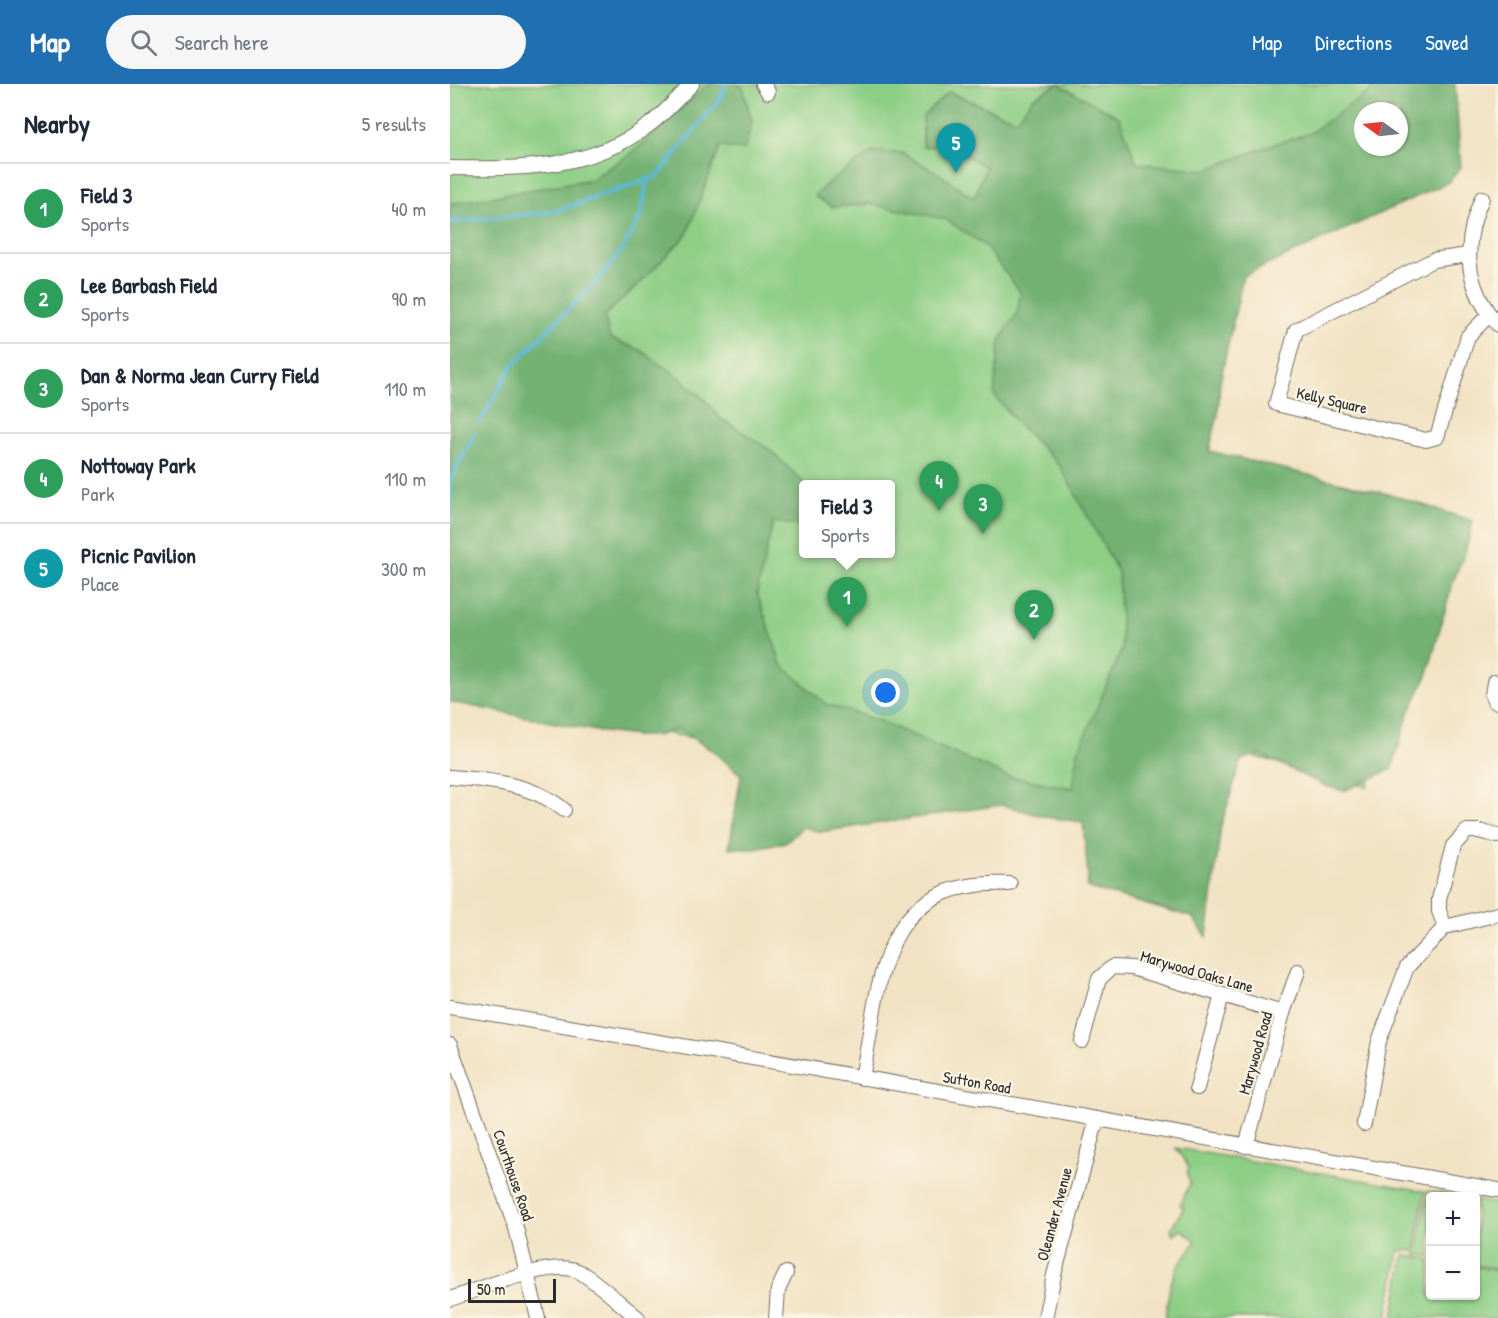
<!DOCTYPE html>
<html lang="en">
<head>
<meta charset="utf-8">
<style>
	:root { --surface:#fff; --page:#f6f6f7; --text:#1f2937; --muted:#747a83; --line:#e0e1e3; --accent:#1f6fb2 }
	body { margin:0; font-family:"Patrick Hand",sans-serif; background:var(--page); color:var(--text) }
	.controls { position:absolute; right:18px; bottom:18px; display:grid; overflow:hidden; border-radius:6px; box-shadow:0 2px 4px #0004 }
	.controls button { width:54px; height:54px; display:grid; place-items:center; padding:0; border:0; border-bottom:2px solid var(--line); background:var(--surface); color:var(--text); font:30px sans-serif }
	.compass { position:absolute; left:904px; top:18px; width:54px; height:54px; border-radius:50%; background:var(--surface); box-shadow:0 2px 4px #0004; rotate:285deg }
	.scale { position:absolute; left:18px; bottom:15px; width:88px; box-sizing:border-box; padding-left:6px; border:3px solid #2b2b2b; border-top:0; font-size:16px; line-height:21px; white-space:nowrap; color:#2b2b2b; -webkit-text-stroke:4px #fcf5e5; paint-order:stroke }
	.you { position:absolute; left:436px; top:609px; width:21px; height:21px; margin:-15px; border:4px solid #fff; border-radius:50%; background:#1a73e8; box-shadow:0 0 0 9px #1a73e833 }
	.badge { display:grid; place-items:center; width:39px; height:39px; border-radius:50%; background:var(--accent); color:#fff; font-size:20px; font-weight:700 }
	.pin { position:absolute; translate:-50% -50px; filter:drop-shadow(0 2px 3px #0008) }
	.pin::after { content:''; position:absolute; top:32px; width:21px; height:18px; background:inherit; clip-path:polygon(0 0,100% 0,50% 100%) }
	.popup { position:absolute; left:349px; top:396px; width:96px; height:78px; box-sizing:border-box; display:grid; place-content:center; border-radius:6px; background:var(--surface); filter:drop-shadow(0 2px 4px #0005); font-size:20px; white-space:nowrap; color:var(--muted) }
	.popup b { font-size:22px; color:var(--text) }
	.popup::after { content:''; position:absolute; left:50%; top:100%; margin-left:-12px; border:12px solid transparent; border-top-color:var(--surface) }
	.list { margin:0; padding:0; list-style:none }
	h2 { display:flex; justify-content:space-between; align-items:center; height:78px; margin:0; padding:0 24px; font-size:26px }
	h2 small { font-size:20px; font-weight:400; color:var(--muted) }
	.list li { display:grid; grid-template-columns:39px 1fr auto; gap:18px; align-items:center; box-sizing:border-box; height:90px; padding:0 24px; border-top:2px solid var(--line) }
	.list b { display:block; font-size:22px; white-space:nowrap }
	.list p { margin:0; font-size:20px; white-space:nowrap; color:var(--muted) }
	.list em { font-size:20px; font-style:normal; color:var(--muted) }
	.icon { flex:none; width:33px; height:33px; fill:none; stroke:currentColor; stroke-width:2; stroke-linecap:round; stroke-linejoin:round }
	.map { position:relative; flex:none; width:1048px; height:1234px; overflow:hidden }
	header { display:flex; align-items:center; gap:36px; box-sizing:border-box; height:84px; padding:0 30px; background:var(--accent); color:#fff }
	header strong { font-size:28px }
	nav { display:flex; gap:33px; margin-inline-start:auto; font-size:21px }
	.search { width:420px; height:54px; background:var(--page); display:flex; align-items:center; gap:15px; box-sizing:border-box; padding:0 21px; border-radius:33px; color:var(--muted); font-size:22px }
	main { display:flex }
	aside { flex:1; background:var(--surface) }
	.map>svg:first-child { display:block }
	.green { fill:#8dce85; stroke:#5c7c58; stroke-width:1.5; fill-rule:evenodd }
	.forest { fill:#72b172; stroke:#4e6e4e; stroke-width:1.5; fill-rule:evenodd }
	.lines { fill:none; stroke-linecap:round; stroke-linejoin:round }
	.stream { stroke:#5ab8d9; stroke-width:4 }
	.minor-casing { stroke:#706b60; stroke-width:16 }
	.minor { stroke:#fff; stroke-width:14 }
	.labels { text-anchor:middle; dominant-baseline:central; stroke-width:4.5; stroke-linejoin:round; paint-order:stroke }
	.street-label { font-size:16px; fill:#2b2b2b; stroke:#fcf5e5 }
</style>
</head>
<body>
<header>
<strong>Map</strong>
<div class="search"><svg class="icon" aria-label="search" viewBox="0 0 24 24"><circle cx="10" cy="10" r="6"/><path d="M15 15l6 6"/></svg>Search here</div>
<nav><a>Map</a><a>Directions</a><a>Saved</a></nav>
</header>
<main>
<aside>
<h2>Nearby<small>5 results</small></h2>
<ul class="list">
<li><span class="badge" style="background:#2e9e5b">1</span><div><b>Field 3</b><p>Sports</p></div><em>40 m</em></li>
<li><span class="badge" style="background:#2e9e5b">2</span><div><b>Lee Barbash Field</b><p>Sports</p></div><em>90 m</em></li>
<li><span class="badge" style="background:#2e9e5b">3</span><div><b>Dan &amp; Norma Jean Curry Field</b><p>Sports</p></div><em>110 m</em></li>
<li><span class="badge" style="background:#2e9e5b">4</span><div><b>Nottoway Park</b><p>Park</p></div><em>110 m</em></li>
<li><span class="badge" style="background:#0f9aa8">5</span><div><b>Picnic Pavilion</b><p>Place</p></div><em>300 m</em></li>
</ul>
</aside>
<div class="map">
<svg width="1048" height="1234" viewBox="0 0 1048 1234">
	<rect width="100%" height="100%" fill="#fcf5e5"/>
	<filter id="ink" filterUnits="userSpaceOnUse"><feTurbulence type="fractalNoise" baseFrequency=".0167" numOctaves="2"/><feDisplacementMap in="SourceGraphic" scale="12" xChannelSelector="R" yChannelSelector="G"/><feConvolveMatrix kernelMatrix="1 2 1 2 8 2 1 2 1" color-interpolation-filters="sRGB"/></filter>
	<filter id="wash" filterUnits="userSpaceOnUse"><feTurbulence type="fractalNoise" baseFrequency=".008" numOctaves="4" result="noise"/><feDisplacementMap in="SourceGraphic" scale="24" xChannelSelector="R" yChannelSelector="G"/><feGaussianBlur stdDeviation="1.35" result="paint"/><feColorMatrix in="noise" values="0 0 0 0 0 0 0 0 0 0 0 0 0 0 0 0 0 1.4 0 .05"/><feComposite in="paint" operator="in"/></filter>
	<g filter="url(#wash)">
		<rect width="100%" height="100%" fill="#f1e2c3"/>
		<g class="green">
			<path d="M0 0H999L1003 93 792 191 770 297 759 367 941 412 1015 442 917 703 773 664 725 829 636 803 655 727 0 611ZM913 27H949V63H913ZM354 400H440V470H354Z"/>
			<polygon points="726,1064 975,1107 964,1167 949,1167 937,1234 715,1234 720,1202 727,1184 746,1157 731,1145 723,1151 721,1145 734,1123 730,1121 740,1099 737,1089 739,1083"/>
			<polygon points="978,1107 1007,1112 980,1112 980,1172 966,1170"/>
			<polygon points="1026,1116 1048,1120 1048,1185 1026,1181"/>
			<polygon points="954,1171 980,1175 980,1212 1026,1212 1026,1183 1048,1187 1048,1234 943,1234"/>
		</g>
		<path class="forest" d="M259 0H283L293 3 302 38 294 66 270 63 237 150 190 199 154 232 160 254 188 265 229 293 255 316 270 334 319 365 355 400 353 442 323 438 307 509 331 580 376 620 430 637 556 692 623 704 628 668 672 565 668 488 610 382 568 340 544 311 550 256 568 228 570 208 535 162 495 135 420 120 383 123 364 112 378 99 422 68 452 69 489 90 524 114 536 83 496 61 473 63V32L499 8 566 36 583 14 608 0 669 33 687 79 756 86 821 61 860 49 930 0H1005L1011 83 999 98 793 192 770 298 768 331 759 367 942 411 1023 437 1016 465 1002 501 977 592 958 631 942 685 894 707 875 702 810 670 791 676 771 742 757 853 742 833 639 804 633 738 601 734 551 721 370 748 353 743 336 758 304 764H279L291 691 263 667 229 645 206 652H186L146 647 0 618V120L142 95 182 69ZM913 27H949V63H913Z"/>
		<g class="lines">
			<g class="stream">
				<polyline points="0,138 103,128 208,92 270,14 275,2"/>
				<polyline points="30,338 62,282 150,194 174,163 191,131 197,96"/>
				<polyline points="0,438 0,396 25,349"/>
			</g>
		</g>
	</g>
	<g filter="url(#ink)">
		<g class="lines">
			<g class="minor-casing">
				<g id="minor">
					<polyline points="313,0 318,8"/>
					<path d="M0 84C70 85 140 86 199 41 215 29 228 14 242 0"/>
					<path d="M1032 114C1012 160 1014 202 1048 241"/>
					<polyline points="1018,171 983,176 846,246 826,320 976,356 987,353 1018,252 1039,231"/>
					<polyline points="1044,598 1042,611 1044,617 1048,618"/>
					<path d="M0 693C38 696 84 700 114 726"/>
					<polyline points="995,843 989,827 989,815 1003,762 1017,747 1029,747 1048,752"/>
					<polyline points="0,923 274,969 1048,1106"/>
					<polyline points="632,957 649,895 662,883 682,884 833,929"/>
					<polyline points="0,961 66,1144 88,1234"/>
					<path d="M412 994C431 896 428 793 560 800"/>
					<polyline points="747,1004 772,911"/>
					<polyline points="914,1040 929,957 957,883 995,843 1048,830"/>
					<polyline points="796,1062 833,929 848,887"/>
					<path d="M0 1215C28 1206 105 1173 130 1188 150 1200 169 1219 188 1234"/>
					<polyline points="326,1234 328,1206 336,1189"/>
					<polyline points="595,1234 604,1191 647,1035"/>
				</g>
			</g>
			<use href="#minor" class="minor"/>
		</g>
	</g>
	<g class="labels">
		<g class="street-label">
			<text transform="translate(882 316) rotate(13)">Kelly Square</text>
			<text transform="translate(747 887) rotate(16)">Marywood Oaks Lane</text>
			<text transform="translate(805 969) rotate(-74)">Marywood Road</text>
			<text transform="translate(527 998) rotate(10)">Sutton Road</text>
			<text transform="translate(64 1091) rotate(71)">Courthouse Road</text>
			<text transform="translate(604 1130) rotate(-75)">Oleander Avenue</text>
		</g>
	</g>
</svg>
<div class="controls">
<button>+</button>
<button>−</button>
</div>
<svg class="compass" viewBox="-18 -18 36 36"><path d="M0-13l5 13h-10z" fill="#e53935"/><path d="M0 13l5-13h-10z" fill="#747a83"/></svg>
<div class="scale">50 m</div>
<div class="you"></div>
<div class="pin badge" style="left:397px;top:543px;background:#2e9e5b">1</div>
<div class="popup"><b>Field 3</b>Sports</div>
<div class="pin badge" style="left:584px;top:556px;background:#2e9e5b">2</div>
<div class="pin badge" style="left:533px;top:450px;background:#2e9e5b">3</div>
<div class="pin badge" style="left:489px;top:427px;background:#2e9e5b">4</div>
<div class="pin badge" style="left:506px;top:89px;background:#0f9aa8">5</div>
</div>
</main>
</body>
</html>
